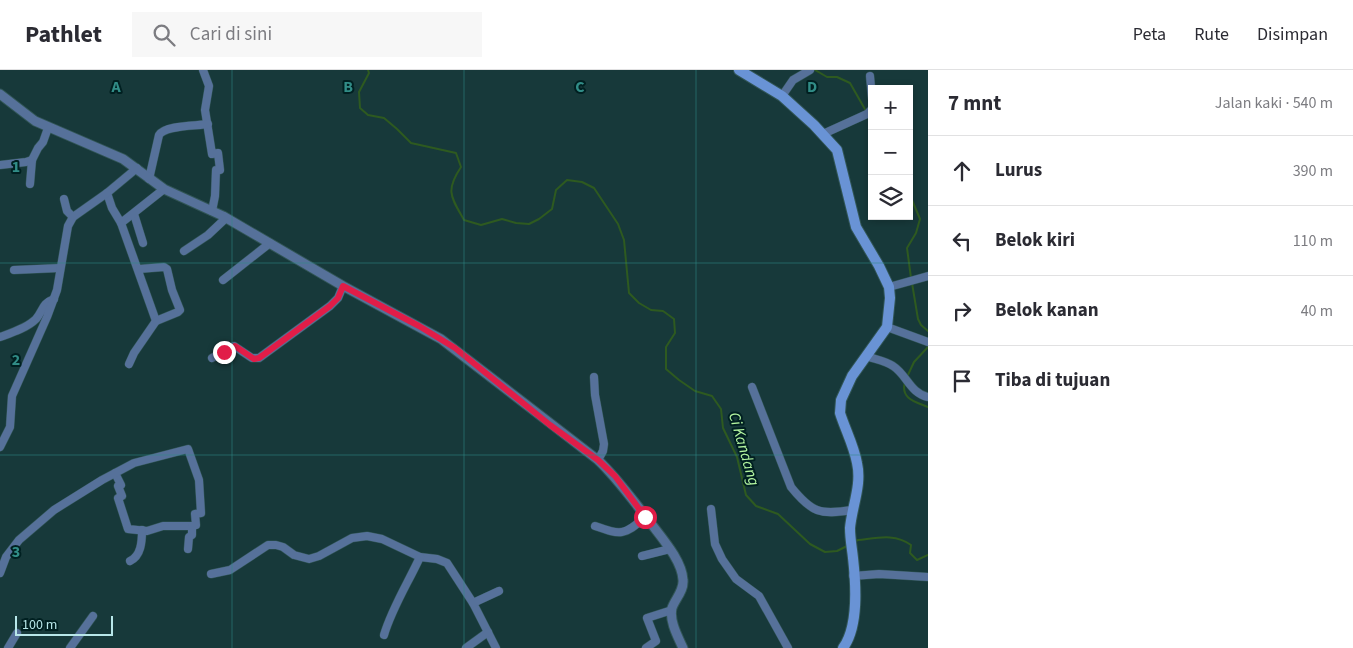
<!DOCTYPE html>
<html lang="id">
<head>
<meta charset="utf-8">
<style>
	:root { --surface:#fff; --page:#f7f7f7; --text:#2b2b33; --muted:#7c7c81; --line:#e1e1e2 }
	body { margin:0; font-family:"Source Sans 3",sans-serif; background:var(--page); color:var(--text) }
	.controls { position:absolute; right:15px; top:15px; display:grid; overflow:hidden; border-radius:0px; box-shadow:0 2px 8px #0003 }
	.controls button { width:45px; height:45px; display:grid; place-items:center; padding:0; border:0; border-bottom:1px solid var(--line); background:var(--surface); color:var(--text); font:25px sans-serif }
	.scale { position:absolute; left:15px; bottom:12px; width:98px; box-sizing:border-box; padding-left:5px; border:2px solid #b8e7e9; border-top:0; font-size:14px; line-height:18px; white-space:nowrap; color:#b8e7e9; -webkit-text-stroke:4px #002021; paint-order:stroke }
	.stop { position:absolute; width:15px; height:15px; margin:-11px; border:4px solid #e11d48; border-radius:50%; background:#fff }
	.stop.end { background:#e11d48; border-color:#fff; box-shadow:0 1px 5px #0008 }
	.list { margin:0; padding:0; list-style:none }
	h2 { display:flex; justify-content:space-between; align-items:center; height:65px; margin:0; padding:0 20px; font-size:21px }
	h2 small { font-size:16px; font-weight:400; color:var(--muted) }
	.list li { display:grid; grid-template-columns:32px 1fr auto; gap:15px; align-items:center; box-sizing:border-box; height:70px; padding:0 20px; border-top:1px solid var(--line) }
	.list b { display:block; font-size:19px; white-space:nowrap }
	.list em { font-size:16px; font-style:normal; color:var(--muted) }
	.icon { flex:none; width:28px; height:28px; fill:none; stroke:currentColor; stroke-width:2; stroke-linecap:round; stroke-linejoin:round }
	.map { position:relative; flex:none; width:928px; height:578px; overflow:hidden }
	header { display:flex; align-items:center; gap:30px; box-sizing:border-box; height:70px; padding:0 25px; background:var(--surface); border-bottom:1px solid var(--line) }
	header strong { font-size:24px }
	nav { display:flex; gap:28px; margin-inline-start:auto; font-size:18px }
	.search { width:350px; height:45px; background:var(--page); display:flex; align-items:center; gap:12px; box-sizing:border-box; padding:0 18px; border-radius:0px; color:var(--muted); font-size:19px }
	main { display:flex }
	aside { flex:1; background:var(--surface) }
	.map>svg:first-child { display:block }
	.lines { fill:none; stroke-linecap:round; stroke-linejoin:round }
	.stream { stroke:#2e5a20; stroke-width:2 }
	.minor-casing { stroke:#315556; stroke-width:9 }
	.tertiary-casing { stroke:#315556; stroke-width:11 }
	.secondary-casing { stroke:#315556; stroke-width:12 }
	.minor { stroke:#56719a; stroke-width:8 }
	.tertiary { stroke:#56719a; stroke-width:9 }
	.secondary { stroke:#6993d5; stroke-width:10 }
	.route { stroke:#e11d48; stroke-width:6 }
	.grid { fill:none; stroke:#318d87; stroke-width:1; stroke-opacity:0.55 }
	.labels { text-anchor:middle; dominant-baseline:central; stroke-width:4; stroke-linejoin:round; paint-order:stroke }
	.water-label { font-size:16px; font-style:italic; fill:#b4f6a1; stroke:#002021 }
	.grid-label { font-size:16px; text-anchor:middle; font-weight:bold; fill:#318d87; stroke:#002021; stroke-width:4; stroke-linejoin:round; paint-order:stroke }
</style>
</head>
<body>
<header>
<strong>Pathlet</strong>
<div class="search"><svg class="icon" aria-label="search" viewBox="0 0 24 24"><circle cx="10" cy="10" r="6"/><path d="M15 15l6 6"/></svg>Cari di sini</div>
<nav><a>Peta</a><a>Rute</a><a>Disimpan</a></nav>
</header>
<main>
<div class="map">
<svg width="928" height="578" viewBox="0 0 928 578">
	<rect width="100%" height="100%" fill="#17393a"/>
	<g class="lines">
		<g class="stream">
			<path d="M368 0 369 3 359 22 360 38 368 45 384 48 397 59 411 73 456 83 461 97C445 121 451 127 464 150L481 155 502 149 516 153 529 154 539 149 552 139 556 120 567 110 582 112 594 118 618 154 624 170 629 223 639 233 651 240 663 241 674 249 675 263 666 277V299L679 310 695 321 712 326 721 339 723 358 737 387 746 425 756 436 778 444 810 474 825 482 837 481 847 476"/>
			<polyline points="815,0 827,7 837,7 850,13 866,41"/>
			<polyline points="868,45 872,53"/>
			<polyline points="909,123 920,149 916,163 907,178 911,208"/>
			<polyline points="912,213 918,249 921,255 928,261"/>
			<polyline points="907,307 914,292 928,277"/>
			<path d="M905 312C900 329 916 332 928 337"/>
			<path d="M854 472 858 470C877 468 895 463 911 475L910 483 917 490 928 485"/>
		</g>
		<g class="minor-casing">
			<g id="minor">
				<polyline points="203,0 209,16 205,40 212,84 218,83 220,100 216,100 215,126 212,141"/>
				<polyline points="870,6 872,28"/>
				<polyline points="782,26 793,10 810,0"/>
				<polyline points="823,64 867,44 872,39"/>
				<polyline points="0,95 26,92 32,90"/>
				<path d="M149 109 159 65C165 55 196 56 208 54"/>
				<polyline points="30,114 32,90 38,78 43,72 48,58"/>
				<polyline points="107,123 112,138 121,153"/>
				<polyline points="64,129 67,141 73,147"/>
				<polyline points="134,144 143,173"/>
				<polyline points="184,181 208,165 226,148"/>
				<polyline points="139,199 164,197 167,199 172,220 180,240 178,242 156,251 121,153 164,119"/>
				<polyline points="14,200 60,198"/>
				<polyline points="223,210 270,173"/>
				<polyline points="889,217 928,206"/>
				<polyline points="887,257 928,272"/>
				<path d="M0 267C11 263 27 258 36 249 43 241 42 233 54 229"/>
				<path d="M866 286C874 289 886 291 893 296 907 305 910 323 928 327"/>
				<polyline points="212,288 234,276 252,288 259,288 330,236 338,228 343,216"/>
				<polyline points="129,294 134,283 156,251"/>
				<polyline points="594,307 595,325 604,374 603,381 598,390"/>
				<path d="M752 317 791 417C812 443 820 445 852 440"/>
				<polyline points="0,377 10,357 12,326 47,247 57,220 68,156 73,147 107,123 137,98"/>
				<polyline points="115,403 121,415 118,416 122,426 118,428 128,459 147,461 163,456 192,456"/>
				<polyline points="711,439 715,474 722,489 736,509 759,526 788,578"/>
				<path d="M595 456C621 465 624 466 645 447"/>
				<polyline points="642,486 670,479"/>
				<path d="M130 491C141 486 142 472 142 460"/>
				<polyline points="0,503 6,487 19,470 54,440 102,410 134,393 188,379 199,410 201,443 195,444 196,455 192,456 192,465 189,467 188,479"/>
				<polyline points="211,504 230,500 268,475 276,475 283,477 294,485 309,489 319,486 352,468 367,466 382,469 420,487 437,489 447,493 473,533 496,578"/>
				<polyline points="853,506 879,504 928,507"/>
				<polyline points="473,533 499,521"/>
				<path d="M384 565C392 538 408 513 420 487"/>
				<polyline points="8,578 17,563"/>
				<polyline points="70,578 93,546"/>
				<polyline points="466,578 488,562"/>
				<polyline points="646,578 656,571 647,548 672,540"/>
			</g>
		</g>
		<g class="tertiary-casing">
			<path id="tertiary" d="M0 24 35 51 123 89 164 119 223 146 343 216 441 269 598 390C617 408 631 428 647 448 659 465 682 489 683 510 684 521 675 529 672 538 669 551 678 567 683 578"/>
		</g>
		<g class="secondary-casing">
			<path id="secondary" d="M739 0 782 26 814 55 837 80 856 157 879 196 889 217 890 228 887 257 852 306 841 330 840 343C845 359 854 376 857 393 862 415 852 436 850 458 850 469 852 478 853 488 856 515 859 556 843 578"/>
		</g>
		<use href="#minor" class="minor"/>
		<use href="#tertiary" class="tertiary"/>
		<use href="#secondary" class="secondary"/>
	</g>
	<g class="lines">
		<polyline class="route" points="224,282 235,276 254,289 259,288 330,236 338,228 343,216 419,256 455,278 550,355 598,390 615,406 645,447"/>
	</g>
	<path class="grid" d="M232 0V578M464 0V578M696 0V578M0 193H928M0 385H928"/>
	<g class="labels">
		<g class="water-label">
			<text transform="translate(744 379) rotate(74)">Ci Kandang</text>
		</g>
	</g>
	<g class="grid-label">
		<text x="116" y="22">A</text>
		<text x="348" y="22">B</text>
		<text x="580" y="22">C</text>
		<text x="812" y="22">D</text>
		<text x="16" y="102">1</text>
		<text x="16" y="295">2</text>
		<text x="16" y="487">3</text>
	</g>
</svg>
<div class="controls">
<button>+</button>
<button>−</button>
<button><svg class="icon" aria-label="layers" viewBox="0 0 24 24"><path d="M12 4l9 5-9 5-9-5zM3 14l9 5 9-5"/></svg></button>
</div>
<div class="scale">100 m</div>
<div class="stop" style="left:645px;top:447px"></div>
<div class="stop end" style="left:224px;top:282px"></div>
</div>
<aside>
<h2>7 mnt<small>Jalan kaki · 540 m</small></h2>
<ul class="list">
<li><svg class="icon" aria-label="ahead" viewBox="0 0 24 24"><path d="M12 20V5M6 11l6-6 6 6"/></svg><div><b>Lurus</b></div><em>390 m</em></li>
<li><svg class="icon" aria-label="left" viewBox="0 0 24 24"><path d="M17 20v-9H6M10 6l-5 5 5 5"/></svg><div><b>Belok kiri</b></div><em>110 m</em></li>
<li><svg class="icon" aria-label="right" viewBox="0 0 24 24"><path d="M7 20v-9h11M14 6l5 5-5 5"/></svg><div><b>Belok kanan</b></div><em>40 m</em></li>
<li><svg class="icon" aria-label="arrive" viewBox="0 0 24 24"><path d="M6 21V4h12l-3 4 3 4H6"/></svg><div><b>Tiba di tujuan</b></div></li>
</ul>
</aside>
</main>
</body>
</html>
